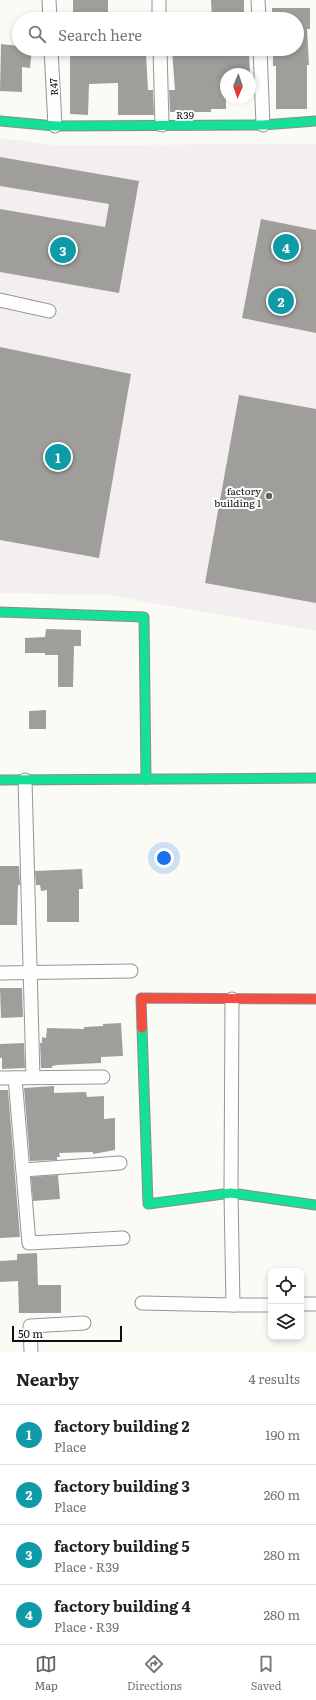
<!DOCTYPE html>
<html lang="en">
<head>
<meta charset="utf-8">
<style>
	:root { --surface:#fff; --page:#f2f2f2; --text:#222; --muted:#767676; --line:#e0e0e0; --accent:#626260 }
	body { margin:0; font-family:Literata,serif; background:var(--page); color:var(--text) }
	.controls { position:absolute; right:12px; bottom:12px; display:grid; overflow:hidden; border-radius:8px; box-shadow:0 2px 6px #0003 }
	.controls button { width:36px; height:36px; display:grid; place-items:center; padding:0; border:0; border-bottom:1px solid var(--line); background:var(--surface); color:var(--text); font:20px sans-serif }
	.compass { position:absolute; left:220px; top:68px; width:36px; height:36px; border-radius:50%; background:var(--surface); box-shadow:0 2px 6px #0003; rotate:182deg }
	.scale { position:absolute; left:12px; bottom:10px; width:110px; box-sizing:border-box; padding-left:4px; border:2px solid #0f0f0f; border-top:0; font-size:11px; line-height:14px; white-space:nowrap; color:#0f0f0f; -webkit-text-stroke:3px #fff; paint-order:stroke }
	.you { position:absolute; left:164px; top:858px; width:14px; height:14px; margin:-10px; border:3px solid #fff; border-radius:50%; background:#1a73e8; box-shadow:0 0 0 6px #1a73e833 }
	.badge { display:grid; place-items:center; width:26px; height:26px; border-radius:50%; background:var(--accent); color:#fff; font-size:13px; font-weight:700 }
	.pin { position:absolute; translate:-50% -50%; border:2px solid #fff; box-shadow:0 1px 4px #0006 }
	.list { margin:0; padding:0; list-style:none }
	h2 { display:flex; justify-content:space-between; align-items:center; height:52px; margin:0; padding:0 16px; font-size:17px }
	h2 small { font-size:13px; font-weight:400; color:var(--muted) }
	.list li { display:grid; grid-template-columns:26px 1fr auto; gap:12px; align-items:center; box-sizing:border-box; height:60px; padding:0 16px; border-top:1px solid var(--line) }
	.list b { display:block; font-size:15px; white-space:nowrap }
	.list p { margin:0; font-size:13px; white-space:nowrap; color:var(--muted) }
	.list em { font-size:13px; font-style:normal; color:var(--muted) }
	.icon { flex:none; width:22px; height:22px; fill:none; stroke:currentColor; stroke-width:2; stroke-linecap:round; stroke-linejoin:round }
	.map { position:relative; flex:none; width:316px; height:1352px; overflow:hidden }
	.search { position:absolute; background:var(--surface); box-shadow:0 2px 6px #0003; left:12px; right:12px; top:12px; height:44px; display:flex; align-items:center; gap:10px; box-sizing:border-box; padding:0 14px; border-radius:22px; color:var(--muted); font-size:15px }
	.sheet { height:292px; background:var(--surface) }
	nav { display:flex; justify-content:space-around; align-items:center; box-sizing:border-box; height:56px; border-top:1px solid var(--line); background:var(--surface); font-size:11px; color:var(--muted) }
	nav a { display:grid; justify-items:center; gap:2px }
	nav .on { color:var(--accent) }
	.map>svg:first-child { display:block }
	.industrial { fill:#f3eff1 }
	.building { fill:#9f9e9b }
	.lines { fill:none; stroke-linecap:round; stroke-linejoin:round }
	.street-casing { stroke:#959593; stroke-width:15 }
	.fast-casing { stroke:#8c8c8a; stroke-width:11 }
	.jam-casing { stroke:#8c8c8a; stroke-width:11 }
	.street { stroke:#fefefe; stroke-width:13 }
	.fast { stroke:#16e098; stroke-width:9 }
	.jam { stroke:#f24e42; stroke-width:9 }
	.poi-dot { fill:#626260; stroke:#fff; stroke-width:1.5 }
	.labels { text-anchor:middle; dominant-baseline:central; stroke-width:4; stroke-linejoin:round; paint-order:stroke }
	.street-label { font-size:10px; fill:#0f0f0f; stroke:#fff }
	.poi-label { font-size:10px; fill:#0f0f0f; stroke:#fff; text-anchor:end }
</style>
</head>
<body>
<div class="map">
<svg width="316" height="1352" viewBox="0 0 316 1352">
	<rect width="100%" height="100%" fill="#fbfbf6"/>
	<polygon class="industrial" points="0,138 55,145 316,144 316,631 107,595 0,593"/>
	<g class="building">
		<polygon points="73,0 108,0 108,17 73,16"/>
		<polygon points="211,0 244,0 244,19 212,19"/>
		<polygon points="272,8 310,8 310,29 307,29 309,65 307,65 307,109 276,109 276,66 273,66 273,49 297,49 297,19 272,19"/>
		<polygon points="1,44 19,46 19,49 32,49 30,68 22,67 22,92 0,91"/>
		<polygon points="70,49 103,49 103,53 146,54 148,90 153,90 154,115 118,115 118,83 89,84 88,115 70,114"/>
		<polygon points="172,51 249,52 250,74 226,74 226,109 211,109 211,112 170,112 169,90 175,90"/>
		<polygon points="0,157 139,181 119,293 0,272 0,209 105,227 109,204 0,186"/>
		<polygon points="261,219 316,230 316,333 242,318"/>
		<polygon points="0,347 131,374 99,558 0,540"/>
		<polygon points="239,395 316,409 316,603 205,583"/>
		<polygon points="46,629 81,630 81,646 74,646 73,687 58,687 58,655 45,655 45,653 25,653 25,638 45,637"/>
		<polygon points="46,710 46,729 29,729 29,711"/>
		<polygon points="0,866 19,866 20,885 18,885 17,925 0,925"/>
		<polygon points="82,869 83,889 79,889 79,922 47,922 47,890 41,891 40,885 36,885 35,871"/>
		<polygon points="0,988 22,988 23,1017 1,1018"/>
		<polygon points="121,1023 123,1056 101,1057 101,1063 57,1065 52,1066 52,1068 41,1068 40,1043 42,1043 42,1037 46,1038 47,1028 84,1029 84,1027 103,1026 103,1024"/>
		<polygon points="24,1043 25,1068 2,1069 2,1058 0,1058 0,1044"/>
		<polygon points="54,1086 54,1093 86,1092 87,1097 104,1096 104,1119 115,1118 115,1150 93,1154 93,1152 59,1153 60,1157 57,1157 57,1160 30,1161 24,1088"/>
		<polygon points="0,1090 8,1090 20,1237 0,1238"/>
		<polygon points="58,1175 60,1199 33,1201 31,1177"/>
		<polygon points="37,1253 38,1285 61,1285 61,1313 19,1313 18,1281 0,1282 0,1261 17,1260 17,1254"/>
	</g>
	<g class="lines">
		<g class="street-casing">
			<g id="street">
				<polyline points="49,0 50,19"/>
				<polyline points="159,0 159,19"/>
				<polyline points="258,0 259,19"/>
				<polyline points="51,49 55,126"/>
				<polyline points="160,49 162,125"/>
				<polyline points="260,49 263,125"/>
				<polyline points="0,300 49,311"/>
				<polyline points="25,780 33,1077"/>
				<polyline points="0,973 131,971"/>
				<polyline points="0,1078 103,1077"/>
				<polyline points="15,1078 29,1243 123,1238"/>
				<polyline points="23,1170 120,1163"/>
				<polyline points="142,1303 233,1305 231,1193 232,999"/>
				<polyline points="301,1304 316,1304"/>
				<polyline points="233,1305 271,1305"/>
				<polyline points="31,1352 30,1326 84,1323"/>
			</g>
		</g>
		<g class="fast-casing">
			<g id="fast">
				<polyline points="0,121 55,126 263,125 316,121"/>
				<polyline points="0,612 144,617 146,779"/>
				<polyline points="0,780 316,778"/>
				<polyline points="142,1028 148,1204 231,1193 316,1205"/>
			</g>
		</g>
		<g class="jam-casing">
			<polyline id="jam" points="142,1028 141,998 316,999"/>
		</g>
		<use href="#street" class="street"/>
		<use href="#fast" class="fast"/>
		<use href="#jam" class="jam"/>
	</g>
	<circle class="poi-dot" cx="269" cy="496" r="4"/>
	<g class="labels">
		<g class="street-label">
			<text transform="translate(53 87) rotate(-93)">R47</text>
			<text x="185" y="114">R39</text>
		</g>
		<g class="poi-label">
			<text x="261" y="490">factory<tspan x="261" dy="12">building 1</tspan></text>
		</g>
	</g>
</svg>
<div class="controls">
<button><svg class="icon" aria-label="locate" viewBox="0 0 24 24"><circle cx="12" cy="12" r="6"/><path d="M12 2v4M12 18v4M2 12h4M18 12h4"/></svg></button>
<button><svg class="icon" aria-label="layers" viewBox="0 0 24 24"><path d="M12 4l9 5-9 5-9-5zM3 14l9 5 9-5"/></svg></button>
</div>
<svg class="compass" viewBox="-18 -18 36 36"><path d="M0-13l5 13h-10z" fill="#e53935"/><path d="M0 13l5-13h-10z" fill="#767676"/></svg>
<div class="scale">50 m</div>
<div class="you"></div>
<div class="pin badge" style="left:58px;top:457px;background:#0f9aa8">1</div>
<div class="pin badge" style="left:281px;top:301px;background:#0f9aa8">2</div>
<div class="pin badge" style="left:63px;top:250px;background:#0f9aa8">3</div>
<div class="pin badge" style="left:286px;top:247px;background:#0f9aa8">4</div>
<div class="search"><svg class="icon" aria-label="search" viewBox="0 0 24 24"><circle cx="10" cy="10" r="6"/><path d="M15 15l6 6"/></svg>Search here</div>
</div>
<section class="sheet">
<h2>Nearby<small>4 results</small></h2>
<ul class="list">
<li><span class="badge" style="background:#0f9aa8">1</span><div><b>factory building 2</b><p>Place</p></div><em>190 m</em></li>
<li><span class="badge" style="background:#0f9aa8">2</span><div><b>factory building 3</b><p>Place</p></div><em>260 m</em></li>
<li><span class="badge" style="background:#0f9aa8">3</span><div><b>factory building 5</b><p>Place · R39</p></div><em>280 m</em></li>
<li><span class="badge" style="background:#0f9aa8">4</span><div><b>factory building 4</b><p>Place · R39</p></div><em>280 m</em></li>
</ul>
</section>
<nav>
<a class="on"><svg class="icon" aria-label="map" viewBox="0 0 24 24"><path d="M3 6l6-2 6 2 6-2v14l-6 2-6-2-6 2zM9 4v14M15 6v14"/></svg>Map</a>
<a><svg class="icon" aria-label="directions" viewBox="0 0 24 24"><path d="M12 3l9 9-9 9-9-9zM9 14v-3h6M13 9l2 2-2 2"/></svg>Directions</a>
<a><svg class="icon" aria-label="saved" viewBox="0 0 24 24"><path d="M7 4h10v16l-5-4-5 4z"/></svg>Saved</a>
</nav>
</body>
</html>
